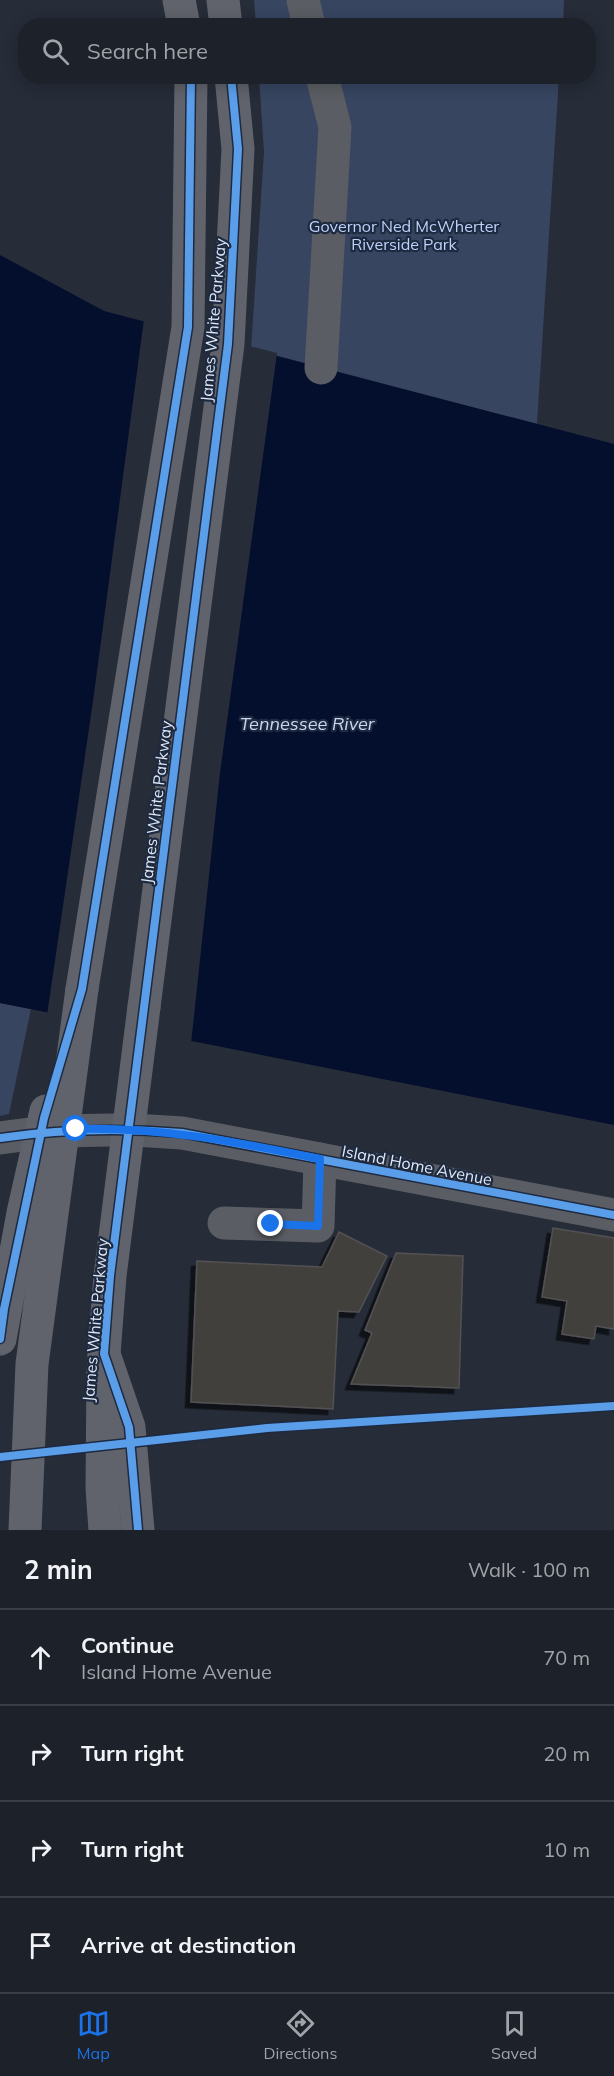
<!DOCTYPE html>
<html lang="en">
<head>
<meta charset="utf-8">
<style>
	:root { --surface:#1c212a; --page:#292e36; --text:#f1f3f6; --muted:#a0a3a8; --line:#3a3e47; --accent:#1a73e8 }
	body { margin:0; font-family:Mulish,sans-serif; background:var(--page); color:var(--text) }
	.stop { position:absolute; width:18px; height:18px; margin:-14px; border:4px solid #1a73e8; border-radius:50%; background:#fff }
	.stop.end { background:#1a73e8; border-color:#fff; box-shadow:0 2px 6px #0008 }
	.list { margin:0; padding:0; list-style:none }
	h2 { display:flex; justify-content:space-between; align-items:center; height:78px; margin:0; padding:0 24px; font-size:26px }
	h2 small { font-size:20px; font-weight:400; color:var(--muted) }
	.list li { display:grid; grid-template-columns:39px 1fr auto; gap:18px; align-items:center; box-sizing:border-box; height:96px; padding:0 24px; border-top:2px solid var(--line) }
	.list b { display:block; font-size:22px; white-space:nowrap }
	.list p { margin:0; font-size:20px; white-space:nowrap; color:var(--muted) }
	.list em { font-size:20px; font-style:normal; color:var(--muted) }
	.icon { flex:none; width:33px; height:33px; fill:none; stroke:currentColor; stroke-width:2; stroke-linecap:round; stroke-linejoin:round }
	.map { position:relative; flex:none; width:614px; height:1530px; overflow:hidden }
	.search { position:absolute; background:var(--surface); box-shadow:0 3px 15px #0003; left:18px; right:18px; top:18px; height:66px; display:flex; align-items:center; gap:15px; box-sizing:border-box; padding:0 21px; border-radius:24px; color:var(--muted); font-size:22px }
	.sheet { height:462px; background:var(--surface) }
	nav { display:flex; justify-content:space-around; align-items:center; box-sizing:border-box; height:84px; border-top:2px solid var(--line); background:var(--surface); font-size:16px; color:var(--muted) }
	nav a { display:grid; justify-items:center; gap:3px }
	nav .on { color:var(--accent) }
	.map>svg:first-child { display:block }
	.green { fill:#374561 }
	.water { fill:#040e2d }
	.pier { fill:#262c38 }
	.building { fill:#42413e; stroke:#525152; stroke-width:1.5; filter:url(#shadow) }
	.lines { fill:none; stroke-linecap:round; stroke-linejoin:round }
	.minor { stroke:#5a5d63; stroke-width:33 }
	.highway { stroke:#60636b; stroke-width:33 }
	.highway-bridge { stroke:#60636b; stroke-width:33 }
	.cycleway-casing { stroke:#1e2a40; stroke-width:11 }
	.cycleway { stroke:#5a9eea; stroke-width:8 }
	.route { stroke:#1a73e8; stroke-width:8 }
	.labels { text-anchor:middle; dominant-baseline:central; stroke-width:4.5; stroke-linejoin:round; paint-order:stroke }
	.park-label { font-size:16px; fill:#bdd2fa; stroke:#1e2a40 }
	.street-label { font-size:16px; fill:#e0e8f6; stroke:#1e2a40 }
	.water-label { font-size:18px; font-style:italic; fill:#c9d7f2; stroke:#1e2a40 }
</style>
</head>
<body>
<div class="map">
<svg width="614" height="1530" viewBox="0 0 614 1530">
	<defs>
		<filter id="shadow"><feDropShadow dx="-5.5" dy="5.5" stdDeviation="0" flood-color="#0009"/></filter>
	</defs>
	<rect width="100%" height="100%" fill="#262c38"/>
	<g class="green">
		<polygon points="254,0 564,0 563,26 256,25"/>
		<polygon points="259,77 559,77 537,424 251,349 264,152"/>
		<polygon points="0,1003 31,1009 9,1114 0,1116"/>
	</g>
	<polygon class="water" points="0,255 104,311 614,444 614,1125 0,1003"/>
	<polygon class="pier" points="144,319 277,353 220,773 191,1044 47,1015 93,701"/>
	<g class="building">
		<polygon points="553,1228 614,1238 614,1329 596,1326 594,1339 562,1334 567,1301 542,1297"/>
		<polygon points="339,1232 387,1256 359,1312 338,1311 333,1409 191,1402 197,1261 322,1267"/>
		<polygon points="396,1253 463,1256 459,1388 351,1384 372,1333 365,1330"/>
	</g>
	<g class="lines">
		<g class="minor">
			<polyline points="303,0 309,26"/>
			<polyline points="321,368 335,127 322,76"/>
			<path d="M0 1138C61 1129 120 1128 182 1133L614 1215"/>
			<polyline points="224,1223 318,1226 320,1159"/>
		</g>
		<g class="highway">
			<polyline points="179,0 184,26"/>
			<polyline points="223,0 226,26"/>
			<polyline points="82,989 188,327 191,76"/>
			<polyline points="144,1007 228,344 238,149 231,76"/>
			<polyline points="104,1354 129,1427 138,1530"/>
			<polyline points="103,1370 102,1488 105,1530"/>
		</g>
		<g class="highway-bridge">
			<polyline points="0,1339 23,1213 46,1111"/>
			<polyline points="104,1354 110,1276 144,1007"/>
			<polyline points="25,1530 32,1364 82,989"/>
		</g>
		<g class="cycleway-casing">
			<g id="cycleway">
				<path d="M0 1138C61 1129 120 1128 182 1133L614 1215"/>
				<polyline points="0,1339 4,1309 44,1118 82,989 188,327 191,76"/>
				<polyline points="0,1457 267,1428 614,1406"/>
				<polyline points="138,1530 129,1427 104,1354 110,1276 228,344 238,149 231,76"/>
			</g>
		</g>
		<use href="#cycleway" class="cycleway"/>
	</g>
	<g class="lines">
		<path class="route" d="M76 1129C160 1127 238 1142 320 1159L318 1226 271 1224"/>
	</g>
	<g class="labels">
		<g class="park-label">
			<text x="404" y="226">Governor Ned McWherter<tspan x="404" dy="18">Riverside Park</tspan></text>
		</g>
		<g class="street-label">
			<text transform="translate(213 320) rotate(-85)">James White Parkway</text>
			<text transform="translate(156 802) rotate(-83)">James White Parkway</text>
			<text transform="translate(417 1165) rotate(11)">Island Home Avenue</text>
			<text transform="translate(95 1320) rotate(-85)">James White Parkway</text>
		</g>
		<g class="water-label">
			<text x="307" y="723">Tennessee River</text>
		</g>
	</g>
</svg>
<div class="stop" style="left:76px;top:1129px"></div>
<div class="stop end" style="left:271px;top:1224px"></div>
<div class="search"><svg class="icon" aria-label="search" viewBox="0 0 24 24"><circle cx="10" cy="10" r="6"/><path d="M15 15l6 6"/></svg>Search here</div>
</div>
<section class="sheet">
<h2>2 min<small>Walk · 100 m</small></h2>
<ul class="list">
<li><svg class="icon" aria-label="ahead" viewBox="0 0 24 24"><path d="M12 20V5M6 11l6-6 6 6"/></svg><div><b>Continue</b><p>Island Home Avenue</p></div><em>70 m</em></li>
<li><svg class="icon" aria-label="right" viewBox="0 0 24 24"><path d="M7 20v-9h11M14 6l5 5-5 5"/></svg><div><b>Turn right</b></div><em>20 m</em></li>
<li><svg class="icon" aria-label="right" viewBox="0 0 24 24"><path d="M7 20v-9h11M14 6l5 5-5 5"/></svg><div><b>Turn right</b></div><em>10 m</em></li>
<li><svg class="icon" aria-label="arrive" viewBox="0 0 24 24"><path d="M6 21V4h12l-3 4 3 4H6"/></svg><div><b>Arrive at destination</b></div></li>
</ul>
</section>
<nav>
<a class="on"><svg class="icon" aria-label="map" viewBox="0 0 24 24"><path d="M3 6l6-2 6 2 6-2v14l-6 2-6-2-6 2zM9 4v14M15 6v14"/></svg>Map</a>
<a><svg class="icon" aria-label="directions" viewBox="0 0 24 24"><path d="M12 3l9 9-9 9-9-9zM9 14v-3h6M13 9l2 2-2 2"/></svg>Directions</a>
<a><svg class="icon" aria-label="saved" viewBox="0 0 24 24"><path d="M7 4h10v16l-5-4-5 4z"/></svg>Saved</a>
</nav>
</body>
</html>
